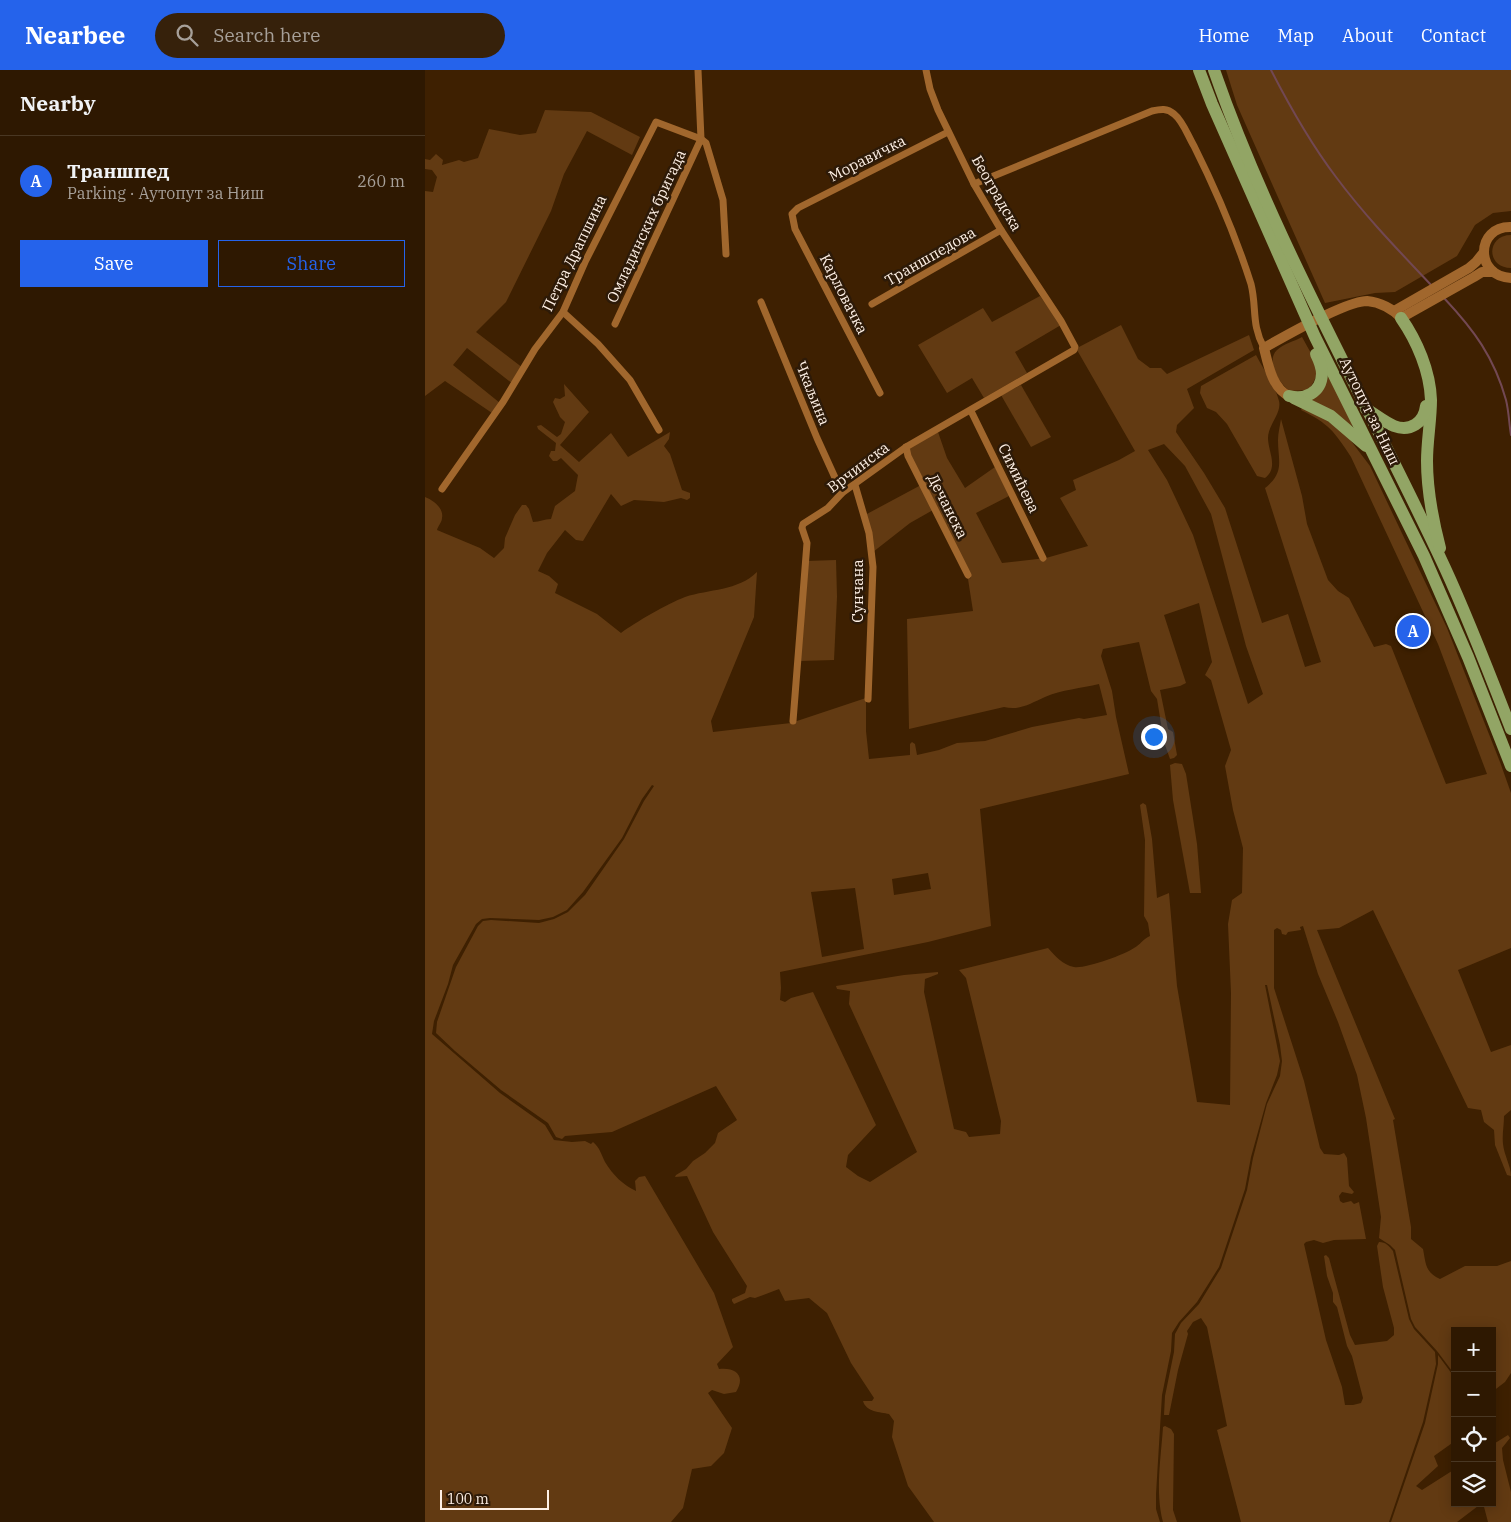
<!DOCTYPE html>
<html lang="en">
<head>
<meta charset="utf-8">
<style>
	:root { --surface:#2e1801; --page:#36210b; --text:#f1f3f6; --muted:#a7a099; --line:#493723; --accent:#2563eb }
	body { margin:0; font-family:"IBM Plex Serif",serif; background:var(--page); color:var(--text) }
	.controls { position:absolute; right:15px; bottom:15px; display:grid; overflow:hidden; border-radius:0px; box-shadow:0 2px 12px #0003 }
	.controls button { width:45px; height:45px; display:grid; place-items:center; padding:0; border:0; border-bottom:1px solid var(--line); background:var(--surface); color:var(--text); font:25px sans-serif }
	.scale { position:absolute; left:15px; bottom:12px; width:109px; box-sizing:border-box; padding-left:5px; border:2px solid #fef0e5; border-top:0; font-size:14px; line-height:18px; white-space:nowrap; color:#fef0e5; -webkit-text-stroke:4px #2d1a08; paint-order:stroke }
	.you { position:absolute; left:728px; top:666px; width:18px; height:18px; margin:-12px; border:4px solid #fff; border-radius:50%; background:#1a73e8; box-shadow:0 0 0 8px #1a73e833 }
	.badge { display:grid; place-items:center; width:32px; height:32px; border-radius:50%; background:var(--accent); color:#fff; font-size:16px; font-weight:700 }
	.pin { position:absolute; translate:-50% -50%; border:2px solid #fff; box-shadow:0 1px 5px #0006 }
	.list { margin:0; padding:0; list-style:none }
	h2 { display:flex; justify-content:space-between; align-items:center; height:65px; margin:0; padding:0 20px; font-size:21px }
	h2 small { font-size:16px; font-weight:400; color:var(--muted) }
	.list li { display:grid; grid-template-columns:32px 1fr auto; gap:15px; align-items:center; box-sizing:border-box; height:90px; padding:0 20px; border-top:1px solid var(--line) }
	.list b { display:block; font-size:19px; white-space:nowrap }
	.list p { margin:0; font-size:16px; white-space:nowrap; color:var(--muted) }
	.list em { font-size:16px; font-style:normal; color:var(--muted) }
	.actions { display:flex; gap:10px; padding:15px 20px }
	.actions a { flex:1; padding:11px 0; border:1px solid var(--accent); border-radius:0px; text-align:center; font-size:18px; color:var(--accent) }
	.actions .main { background:var(--accent); color:#fff }
	.icon { flex:none; width:28px; height:28px; fill:none; stroke:currentColor; stroke-width:2; stroke-linecap:round; stroke-linejoin:round }
	.map { position:relative; flex:none; width:1086px; height:1452px; overflow:hidden }
	header { display:flex; align-items:center; gap:30px; box-sizing:border-box; height:70px; padding:0 25px; background:var(--accent); color:#fff }
	header strong { font-size:24px }
	nav { display:flex; gap:28px; margin-inline-start:auto; font-size:18px }
	.search { width:350px; height:45px; background:var(--page); display:flex; align-items:center; gap:12px; box-sizing:border-box; padding:0 18px; border-radius:28px; color:var(--muted); font-size:19px }
	main { display:flex }
	aside { flex:1; background:var(--surface) }
	.map>svg:first-child { display:block }
	.green { fill:#623a12; fill-rule:evenodd }
	.lines { fill:none; stroke-linecap:round; stroke-linejoin:round }
	.stream { stroke:#724853; stroke-width:2 }
	.street { stroke:#a1672d; stroke-width:7 }
	.secondary { stroke:#a1672d; stroke-width:10 }
	.highway { stroke:#92a565; stroke-width:12 }
	.labels { text-anchor:middle; dominant-baseline:central; stroke-width:5; stroke-linejoin:round; paint-order:stroke }
	.street-label { font-size:15px; fill:#fef0e5; stroke:#2d1a08 }
</style>
</head>
<body>
<header>
<strong>Nearbee</strong>
<div class="search"><svg class="icon" aria-label="search" viewBox="0 0 24 24"><circle cx="10" cy="10" r="6"/><path d="M15 15l6 6"/></svg>Search here</div>
<nav><a>Home</a><a>Map</a><a>About</a><a>Contact</a></nav>
</header>
<main>
<aside>
<h2>Nearby<small></small></h2>
<ul class="list">
<li><span class="badge">A</span><div><b>Траншпед</b><p>Parking · Аутопут за Ниш</p></div><em>260 m</em></li>
</ul>
<div class="actions"><a class="main">Save</a><a>Share</a></div>
</aside>
<div class="map">
<svg width="1086" height="1452" viewBox="0 0 1086 1452">
	<rect width="100%" height="100%" fill="#3e2001"/>
	<g class="green">
		<polygon points="801,0 1086,0 1086,141 1068,143 1050,155 1032,186 970,222 950,223 900,233 812,35"/>
		<polygon points="120,40 166,42 215,67 207,85 162,61 139,104 126,141 81,232 51,262 98,298 88,314 42,278 28,295 75,333 67,343 20,311 0,326 0,121 8,122 12,107 7,100 0,99 0,89 5,90 11,84 18,90 17,95 34,90 39,92 53,88 64,59 95,65 111,63"/>
		<path d="M1086 165V198C1061 198 1061 165 1086 165Z"/>
		<polygon points="615,226 636,255 590,282 602,303 559,328 547,308 522,323 493,275 558,238 567,252"/>
		<path d="M696 255 713 289 725 298H736L742 304 824 265 829 280 762 319 769 338 752 355 751 362 779 403 800 438 837 553 863 544 880 597 896 592 840 418C860 402 853 391 853 370 853 363 855 356 856 349L877 426 882 454 903 510 913 521 924 528 949 577 961 574 966 576 1021 714 1062 704 1013 574 926 387C909 361 904 354 876 340L877 338 894 344 923 367 945 396 1022 558 1075 692 1086 723V878L1033 900 1066 982 1086 975V1040L1079 1046C1079 1055 1077 1065 1078 1074 1079 1085 1086 1096 1086 1106L1082 1105 1070 1075 1069 1060 1059 1052 1056 1040 1043 1038 948 840 914 858 892 860 970 1049 968 1050 986 1157V1169L998 1179C1001 1194 1000 1202 1015 1209L1040 1196H1072L1086 1191V1303L1080 1312 1067 1322V1261H1030V1305L1012 1281 990 1257 986 1249 970 1180 965 1175 954 1168 956 1147 941 1048 932 1005 913 952 893 904 878 856 875 857 876 860 863 862 861 865 857 864 856 860 852 858 849 860V918L879 1011 895 1078 899 1084 914 1085 919 1083 922 1088 924 1116 929 1122 927 1124 917 1122 914 1126 915 1131 918 1133 926 1131 929 1134 934 1132 941 1169 909 1170 898 1173 889 1170 881 1172 879 1174 901 1270 917 1317 920 1335H928L936 1333 938 1328 927 1286 922 1276 912 1237 908 1232V1223L902 1206 899 1186 901 1185 904 1188 925 1265 930 1275 962 1271 969 1265V1258L958 1217 952 1176 954 1172C961 1172 964 1176 968 1181L984 1249 989 1259 1010 1282 1011 1294 998 1352 964 1452H816L792 1360 802 1356 782 1257 776 1248 768 1252 762 1261 763 1264 753 1300 744 1345H739L740 1326 749 1282 750 1264 756 1253 774 1234 796 1198 822 1120 828 1088 842 1034 855 1006 857 991 855 975 842 915H840L855 991 852 1005 841 1033 826 1087 820 1119 794 1197 772 1232 754 1252 747 1263 746 1281 737 1325 731 1424V1439L735 1452H509L483 1416 467 1367 469 1351 464 1344C455 1342 441 1342 438 1331H447L449 1328 426 1293 402 1243 384 1228 360 1231 354 1219 330 1228 325 1227 309 1234 307 1231V1229L320 1223 322 1216 288 1162 262 1106 250 1107 251 1105 261 1099 268 1091 280 1083 290 1073 293 1063 312 1050 291 1016 187 1062 140 1066 137 1069 131 1067 123 1053 76 1020 30 981 11 963 12 952 31 897 53 856 58 851 66 850 114 853 129 849 143 842 160 825 199 769 219 731 229 716 227 715 217 729 197 768 158 822 142 840 128 847 114 850 65 848 57 849 51 854 28 895 23 914 9 951 7 964 75 1023 120 1055 129 1070 147 1072 160 1071 166 1074 168 1072C175 1078 176 1084 180 1092 188 1105 198 1115 211 1121L210 1111 214 1107 220 1106 289 1223 308 1277 292 1294 294 1299C311 1297 321 1306 311 1322L299 1324 287 1320 283 1323 307 1358 299 1383 286 1396 267 1399 258 1438 246 1452H0V427C8 430 19 438 17 448 17 452 13 456 12 460L55 478 69 488 79 478 80 468 90 445 97 435H101L104 439 108 452C115 452 119 449 126 449L130 436 150 421 153 405 136 388 132 391H128L124 386 126 381H130L131 373 113 359 112 356 116 355 132 367 136 364 140 352 135 347 128 332 130 328 135 329 140 326 139 314 164 342 135 375 154 392 186 363 203 387 245 362 244 369 239 376 245 384 257 420 265 423V428L262 430 256 428 239 432 209 430 196 436 186 424 158 471 151 470 140 460 122 483 113 501 124 506 133 514 130 523 172 544 196 563C211 552 242 534 260 527 284 519 313 521 332 502L329 547 286 651 288 662 366 653 441 628V661L444 689 485 685V674L487 672 490 674 492 685 514 680 532 673 560 671 607 657 654 648 659 649 682 645 674 614C657 618 636 620 620 627 606 633 595 641 579 637L484 659 482 549 548 541 543 509 546 508 494 405 483 378 513 362 522 388 540 418 570 397 584 426 551 443 577 493 621 488 663 476 635 428 651 420 648 410 694 390 710 381 652 280 654 277ZM739 374 760 396 786 444 821 576 838 624 823 634 768 465 742 410 723 380ZM774 533 787 592 780 605 786 610 806 680 800 696 808 740 818 778 817 823 807 830 803 854 806 923 805 1035 772 1032 752 916 744 823 732 828 727 769 721 735 718 733 715 735 720 770 719 846 723 853 725 866C718 869 715 875 709 878 699 885 660 899 649 897 638 895 630 886 623 878L534 900 541 908 576 1051 575 1064 544 1067 541 1062 529 1059 499 922 500 909 513 904V902L479 905 411 916 412 919 425 921 424 934 492 1082 445 1112 433 1106 421 1097 423 1085 451 1055 388 922 366 928 360 932 355 930 356 918 355 902 503 872 566 856 555 739 704 704 691 647 687 621 676 586 678 579 714 572 726 621 732 629 739 672 745 689 749 688 752 685 748 662 743 659 735 620 755 616 761 613 739 545ZM503 803 506 819 469 825 467 809ZM430 818 439 879 397 887 386 822Z"/>
		<path d="M877 267C888 288 900 300 883 320L865 321C855 314 840 291 852 280 858 274 870 271 877 267Z"/>
		<path d="M831 285C838 299 850 315 854 331 857 343 843 355 843 368 843 381 854 398 840 408L832 406 802 354 791 342 782 338 775 323 776 316Z"/>
		<path d="M903 306 928 354 926 356 878 330C894 324 898 324 903 306Z"/>
		<polygon points="596,315 626,367 606,377 576,325"/>
		<polygon points="496,415 508,440 485,453 448,482 440,445"/>
		<polygon points="411,490 412,527 409,590 374,591 381,491"/>
		<polygon points="750,693 757,694 761,704 772,774 776,823 765,823 748,730 745,695"/>
		<polygon points="1013,1285 1030,1308 1030,1371 1009,1386 1013,1396 991,1416 997,1420 1030,1399 1030,1433 1057,1433 1032,1452 966,1452 1000,1353 1013,1294"/>
		<path d="M740 1356 746 1359 749 1364 748 1440 752 1452H738C730 1421 736 1388 738 1357Z"/>
		<polygon points="1083,1365 1085,1368 1077,1378 1078,1390 1086,1422 1086,1452 1063,1452 1058,1433 1067,1433 1067,1375"/>
	</g>
	<g class="lines">
		<g class="stream">
			<path d="M846 0C865 37 886 74 911 107 940 146 974 181 1007 216"/>
			<path d="M1019 228C1049 260 1069 287 1081 330 1084 342 1084 354 1086 365"/>
		</g>
		<g class="street">
			<path d="M549 114 727 41C736 39 742 38 749 44 758 51 763 66 769 76 791 120 811 167 826 214 832 238 826 254 839 278"/>
			<polyline points="336,232 392,368 417,423"/>
			<polyline points="447,234 576,160"/>
			<polyline points="138,242 173,274 205,310 234,360"/>
			<polyline points="190,254 276,69 273,0"/>
			<polyline points="455,323 370,159 367,144 373,138 523,62"/>
			<polyline points="546,341 618,488"/>
			<polyline points="481,377 483,386 543,505"/>
			<polyline points="430,415 444,463 448,497 443,629"/>
			<polyline points="17,419 78,332 110,279 138,242 160,192 231,52 276,69 281,73 298,130 301,184"/>
			<polyline points="368,651 382,473 377,458 378,454 403,438 417,423 481,377 649,280 650,277 636,251 576,160 549,114 513,40 505,19 501,0"/>
		</g>
		<g class="secondary">
			<path d="M1086 157C1050 156 1050 207 1086 208"/>
			<polyline points="969,241 1044,198 1051,192 1059,182"/>
			<path d="M864 326C847 318 843 294 839 278 860 266 921 231 942 231 955 232 968 239 976 248L1049 207 1057 202H1068"/>
		</g>
		<g class="highway">
			<polyline points="774,0 787,34 890,267 999,486 1043,587 1086,696"/>
			<path d="M789 0C849 173 943 332 1020 498 1044 550 1065 605 1086 659"/>
			<path d="M976 248C992 271 1005 301 1006 330 1006 350 1002 371 1002 391 1002 419 1008 451 1015 478"/>
			<path d="M864 326C880 330 896 323 897 304 897 298 894 290 891 284"/>
			<polyline points="869,328 906,346 941,376"/>
			<path d="M941 339C950 344 959 352 969 356 985 362 999 353 1001 336"/>
		</g>
	</g>
	<g class="labels">
		<g class="street-label">
			<text transform="translate(442 88) rotate(-27)">Моравичка</text>
			<text transform="translate(572 123) rotate(60)">Београдска</text>
			<text transform="translate(221 156) rotate(-65)">Омладинских бригада</text>
			<text transform="translate(149 183) rotate(-64)">Петра Драпшина</text>
			<text transform="translate(505 186) rotate(-30)">Траншпедова</text>
			<text transform="translate(419 224) rotate(63)">Карловачка</text>
			<text transform="translate(388 323) rotate(68)">Чкаљина</text>
			<text transform="translate(945 341) rotate(64)">Аутопут за Ниш</text>
			<text transform="translate(433 397) rotate(-37)">Врчинска</text>
			<text transform="translate(594 408) rotate(64)">Симићева</text>
			<text transform="translate(523 436) rotate(63)">Дечанска</text>
			<text transform="translate(432 521) rotate(-90)">Сунчана</text>
		</g>
	</g>
</svg>
<div class="controls">
<button>+</button>
<button>−</button>
<button><svg class="icon" aria-label="locate" viewBox="0 0 24 24"><circle cx="12" cy="12" r="6"/><path d="M12 2v4M12 18v4M2 12h4M18 12h4"/></svg></button>
<button><svg class="icon" aria-label="layers" viewBox="0 0 24 24"><path d="M12 4l9 5-9 5-9-5zM3 14l9 5 9-5"/></svg></button>
</div>
<div class="scale">100 m</div>
<div class="you"></div>
<div class="pin badge" style="left:988px;top:561px">A</div>
</div>
</main>
</body>
</html>
